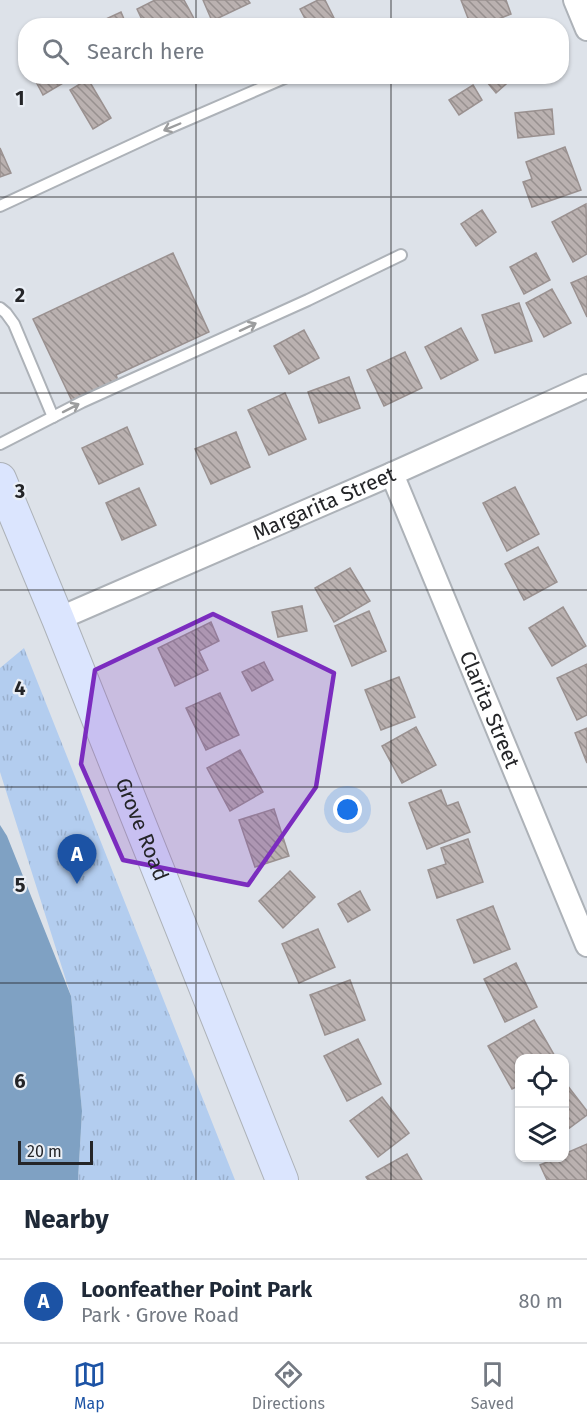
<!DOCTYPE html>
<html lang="en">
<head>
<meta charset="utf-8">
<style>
	:root { --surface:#fff; --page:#f2f2f3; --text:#1f2937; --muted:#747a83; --line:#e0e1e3; --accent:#1c53a5 }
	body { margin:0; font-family:"Fira Sans",sans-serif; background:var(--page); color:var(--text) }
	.controls { position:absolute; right:18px; bottom:18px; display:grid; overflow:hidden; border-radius:12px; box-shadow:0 2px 4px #0004 }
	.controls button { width:54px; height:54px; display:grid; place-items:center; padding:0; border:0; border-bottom:2px solid var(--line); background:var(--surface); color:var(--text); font:30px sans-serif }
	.scale { position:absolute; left:18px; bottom:15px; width:75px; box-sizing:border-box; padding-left:6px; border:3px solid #242528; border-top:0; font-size:16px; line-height:21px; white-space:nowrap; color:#242528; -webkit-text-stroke:4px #eaeff6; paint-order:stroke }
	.you { position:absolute; left:348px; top:810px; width:21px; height:21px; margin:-15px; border:4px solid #fff; border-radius:50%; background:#1a73e8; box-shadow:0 0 0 9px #1a73e833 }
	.badge { display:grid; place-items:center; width:39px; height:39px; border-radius:50%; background:var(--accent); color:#fff; font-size:20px; font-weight:700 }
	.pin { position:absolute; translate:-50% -50px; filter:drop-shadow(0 2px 3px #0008) }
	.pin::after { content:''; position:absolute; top:32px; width:21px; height:18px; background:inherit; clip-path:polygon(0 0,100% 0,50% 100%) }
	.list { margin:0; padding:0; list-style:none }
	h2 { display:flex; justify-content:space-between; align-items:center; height:78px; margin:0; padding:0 24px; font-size:26px }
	h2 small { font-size:20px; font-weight:400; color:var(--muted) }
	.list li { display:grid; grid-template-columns:39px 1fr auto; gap:18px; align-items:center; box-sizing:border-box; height:84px; padding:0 24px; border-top:2px solid var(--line) }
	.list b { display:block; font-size:22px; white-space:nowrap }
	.list p { margin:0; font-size:20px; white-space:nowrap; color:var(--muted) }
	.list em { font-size:20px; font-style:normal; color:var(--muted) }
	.icon { flex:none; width:33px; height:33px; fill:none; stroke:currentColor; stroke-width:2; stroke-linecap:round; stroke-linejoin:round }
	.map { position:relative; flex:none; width:587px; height:1180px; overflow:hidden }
	.search { position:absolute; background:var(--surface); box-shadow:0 2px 4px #0004; left:18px; right:18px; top:18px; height:66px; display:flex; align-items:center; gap:15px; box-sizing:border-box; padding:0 21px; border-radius:24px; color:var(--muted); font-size:22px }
	.sheet { height:162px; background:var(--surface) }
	nav { display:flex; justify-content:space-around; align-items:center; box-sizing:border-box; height:84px; border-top:2px solid var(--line); background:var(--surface); font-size:16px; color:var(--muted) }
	nav a { display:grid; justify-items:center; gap:3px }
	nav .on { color:var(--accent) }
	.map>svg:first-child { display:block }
	.park { fill:url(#park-tufts) }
	.water { fill:#7fa1c3 }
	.building { fill:url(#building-back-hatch); stroke:#9a9190; stroke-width:1.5 }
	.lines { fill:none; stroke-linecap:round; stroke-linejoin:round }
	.lane-casing { stroke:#adb2b8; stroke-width:14 }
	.street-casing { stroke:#adb2b8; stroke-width:26 }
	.secondary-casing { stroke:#adb2b8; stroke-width:34 }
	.lane { stroke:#fff; stroke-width:10 }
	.street { stroke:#fff; stroke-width:22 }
	.secondary { stroke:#dbe5fe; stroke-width:32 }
	.oneway { stroke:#9c9d9e }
	.marked { fill:#7b2cbf; fill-opacity:0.2; stroke:#7b2cbf; stroke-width:4.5; stroke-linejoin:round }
	.grid { fill:none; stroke:#242528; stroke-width:1.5; stroke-opacity:0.55 }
	.labels { text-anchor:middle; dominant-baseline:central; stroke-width:4.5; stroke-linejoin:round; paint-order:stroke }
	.street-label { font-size:21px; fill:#242528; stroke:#eaeff6 }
	.grid-label { font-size:20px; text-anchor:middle; font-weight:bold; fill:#242528; stroke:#eaeff6; stroke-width:4.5; stroke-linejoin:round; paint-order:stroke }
</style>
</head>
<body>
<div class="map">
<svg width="587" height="1180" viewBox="0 0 587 1180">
	<defs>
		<pattern id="park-tufts" width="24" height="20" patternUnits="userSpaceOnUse" patternTransform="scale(1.5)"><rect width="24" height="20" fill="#b3cdef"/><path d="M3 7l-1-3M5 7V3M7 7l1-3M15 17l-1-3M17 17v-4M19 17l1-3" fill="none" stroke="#9ab0cd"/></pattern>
		<pattern id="building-back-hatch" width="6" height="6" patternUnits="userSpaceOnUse" patternTransform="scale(1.5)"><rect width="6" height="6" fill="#bab1b0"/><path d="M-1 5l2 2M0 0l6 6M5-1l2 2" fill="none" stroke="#97908f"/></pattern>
	</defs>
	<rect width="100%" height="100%" fill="#dde2e9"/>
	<polygon class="park" points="24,648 235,1180 78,1180 82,1111 71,996 0,772 0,668"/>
	<polygon class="water" points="0,825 7,836 71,996 82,1111 78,1180 0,1180"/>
	<g class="building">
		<polygon points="155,0 184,0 198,26 145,26 137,9"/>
		<polygon points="203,0 248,0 250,3 212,21"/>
		<polygon points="318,0 325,0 336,22 331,26 309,26 300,9"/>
		<polygon points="461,0 506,0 511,14 481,26 471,26"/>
		<polygon points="121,12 127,26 91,26"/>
		<polygon points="33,76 75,76 43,95"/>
		<polygon points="482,76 515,76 496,93"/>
		<polygon points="88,79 111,118 93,129 70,90"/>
		<polygon points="473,85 482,100 459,115 449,100"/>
		<polygon points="552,109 554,134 518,138 515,113"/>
		<polygon points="565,147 581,190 532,207 523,182 532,179 526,162"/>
		<polygon points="0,148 11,173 0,177"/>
		<polygon points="586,204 587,254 573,262 552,222"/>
		<polygon points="482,210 496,232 476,246 461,224"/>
		<polygon points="173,253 209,332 116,375 118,380 72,401 33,319"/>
		<polygon points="536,253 550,280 524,294 510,267"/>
		<polygon points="587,276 587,317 571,283"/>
		<polygon points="552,289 571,323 544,337 526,303"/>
		<polygon points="519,303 532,341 495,353 482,315"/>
		<polygon points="461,328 478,360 441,379 425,347"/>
		<polygon points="304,330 319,358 289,374 274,346"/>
		<polygon points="405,352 422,388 384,406 367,370"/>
		<polygon points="349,377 360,408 319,423 308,392"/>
		<polygon points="285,393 306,439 269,455 248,410"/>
		<polygon points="127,427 143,464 99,484 82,448"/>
		<polygon points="236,432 250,467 211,484 195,449"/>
		<polygon points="515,487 539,534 507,551 483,503"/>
		<polygon points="139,488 156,525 122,540 106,503"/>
		<polygon points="538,547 557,582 524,600 505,564"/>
		<polygon points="350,568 370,601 334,622 315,588"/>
		<polygon points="302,606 307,631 278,637 272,612"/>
		<polygon points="563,607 586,646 552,666 529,628"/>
		<polygon points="369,611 386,651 352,666 335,626"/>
		<polygon points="211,622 219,641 199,651 208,670 175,686 158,648"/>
		<polygon points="264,662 273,680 252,691 242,672"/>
		<polygon points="587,664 587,715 577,720 557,678"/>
		<polygon points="399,677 415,717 381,730 365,690"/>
		<polygon points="220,693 239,735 206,750 186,708"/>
		<polygon points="416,727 436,765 402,783 382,746"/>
		<polygon points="587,728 587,763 575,733"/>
		<polygon points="240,750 263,792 230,811 207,768"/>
		<polygon points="441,790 447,806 458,802 470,832 427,849 409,803"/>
		<polygon points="274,809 289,856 255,867 239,820"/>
		<polygon points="468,839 483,882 437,898 428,870 446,864 441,848"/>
		<polygon points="290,871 315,897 283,928 259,901"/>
		<polygon points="360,891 370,910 348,922 338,904"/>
		<polygon points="493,906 510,949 474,963 457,920"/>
		<polygon points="318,929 335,967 299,983 282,944"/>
		<polygon points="516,963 537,1007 505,1022 484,979"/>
		<polygon points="350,980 365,1020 325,1035 310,995"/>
		<polygon points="534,1020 556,1058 520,1058 520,1085 512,1089 488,1046"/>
		<polygon points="358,1039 381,1084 347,1101 324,1056"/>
		<polygon points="564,1081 587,1111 587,1115 564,1132"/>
		<polygon points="382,1097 409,1133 378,1157 350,1121"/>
		<polygon points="587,1144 587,1180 547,1180 540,1165 557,1158 564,1158 564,1154"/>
		<polygon points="407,1154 422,1180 368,1180 366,1177"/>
	</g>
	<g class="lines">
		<g class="lane-casing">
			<g id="lane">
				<polyline points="0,206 164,130 289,76"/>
				<polyline points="0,308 6,313 14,324 53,417"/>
				<polyline points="0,444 82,402 308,300 401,255"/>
			</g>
		</g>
		<g class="street-casing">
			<g id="street">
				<polyline points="575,0 587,29"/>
				<path id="s1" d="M392 474 587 945"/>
				<path id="s2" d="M58 619 392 474 587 386"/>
			</g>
		</g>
		<g class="secondary-casing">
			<g id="secondary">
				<path id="s3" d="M0 479 58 619 282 1180"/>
			</g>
		</g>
		<use href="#lane" class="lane"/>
		<use href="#street" class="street"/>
		<use href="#secondary" class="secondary"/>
	</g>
	<defs><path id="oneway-shaft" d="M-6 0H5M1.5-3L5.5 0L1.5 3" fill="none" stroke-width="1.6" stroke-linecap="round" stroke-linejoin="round" transform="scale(1.5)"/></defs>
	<g class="oneway">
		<use href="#oneway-shaft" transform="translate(172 127) rotate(157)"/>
		<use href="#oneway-shaft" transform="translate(248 327) rotate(-25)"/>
		<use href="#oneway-shaft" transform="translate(71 408) rotate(-27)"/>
	</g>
	<path class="marked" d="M213 614 334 673 316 787 248 885 123 860 81 764 95 670Z"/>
	<path class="grid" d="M196 0V26M391 0V26M196 76V1180M391 76V1180M0 197H587M0 393H587M0 590H587M0 787H587M0 983H587"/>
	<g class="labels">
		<g class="street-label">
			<text stroke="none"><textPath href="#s2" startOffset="290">Margarita Street</textPath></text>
			<text stroke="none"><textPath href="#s1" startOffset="255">Clarita Street</textPath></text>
			<text stroke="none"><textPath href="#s3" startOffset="378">Grove Road</textPath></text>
		</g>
	</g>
	<g class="grid-label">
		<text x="20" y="105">1</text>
		<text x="20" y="302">2</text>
		<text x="20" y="498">3</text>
		<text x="20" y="695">4</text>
		<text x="20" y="892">5</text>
		<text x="20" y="1088">6</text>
	</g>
</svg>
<div class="controls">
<button><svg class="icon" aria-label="locate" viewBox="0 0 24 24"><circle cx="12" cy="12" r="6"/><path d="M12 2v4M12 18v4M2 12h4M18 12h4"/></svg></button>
<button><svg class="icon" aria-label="layers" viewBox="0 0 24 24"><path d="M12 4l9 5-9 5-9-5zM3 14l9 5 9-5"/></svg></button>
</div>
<div class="scale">20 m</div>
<div class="you"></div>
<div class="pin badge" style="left:77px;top:884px">A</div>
<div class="search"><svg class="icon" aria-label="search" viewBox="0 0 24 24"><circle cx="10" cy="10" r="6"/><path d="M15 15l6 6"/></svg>Search here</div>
</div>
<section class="sheet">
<h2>Nearby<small></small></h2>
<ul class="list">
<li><span class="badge">A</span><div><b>Loonfeather Point Park</b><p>Park · Grove Road</p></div><em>80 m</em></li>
</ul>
</section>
<nav>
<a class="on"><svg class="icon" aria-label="map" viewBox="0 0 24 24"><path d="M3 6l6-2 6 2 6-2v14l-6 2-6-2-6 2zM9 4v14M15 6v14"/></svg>Map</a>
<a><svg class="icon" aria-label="directions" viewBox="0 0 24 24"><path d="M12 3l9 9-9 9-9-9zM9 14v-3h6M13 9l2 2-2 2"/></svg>Directions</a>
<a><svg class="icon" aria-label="saved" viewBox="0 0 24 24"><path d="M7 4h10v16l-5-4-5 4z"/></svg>Saved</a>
</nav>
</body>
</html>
